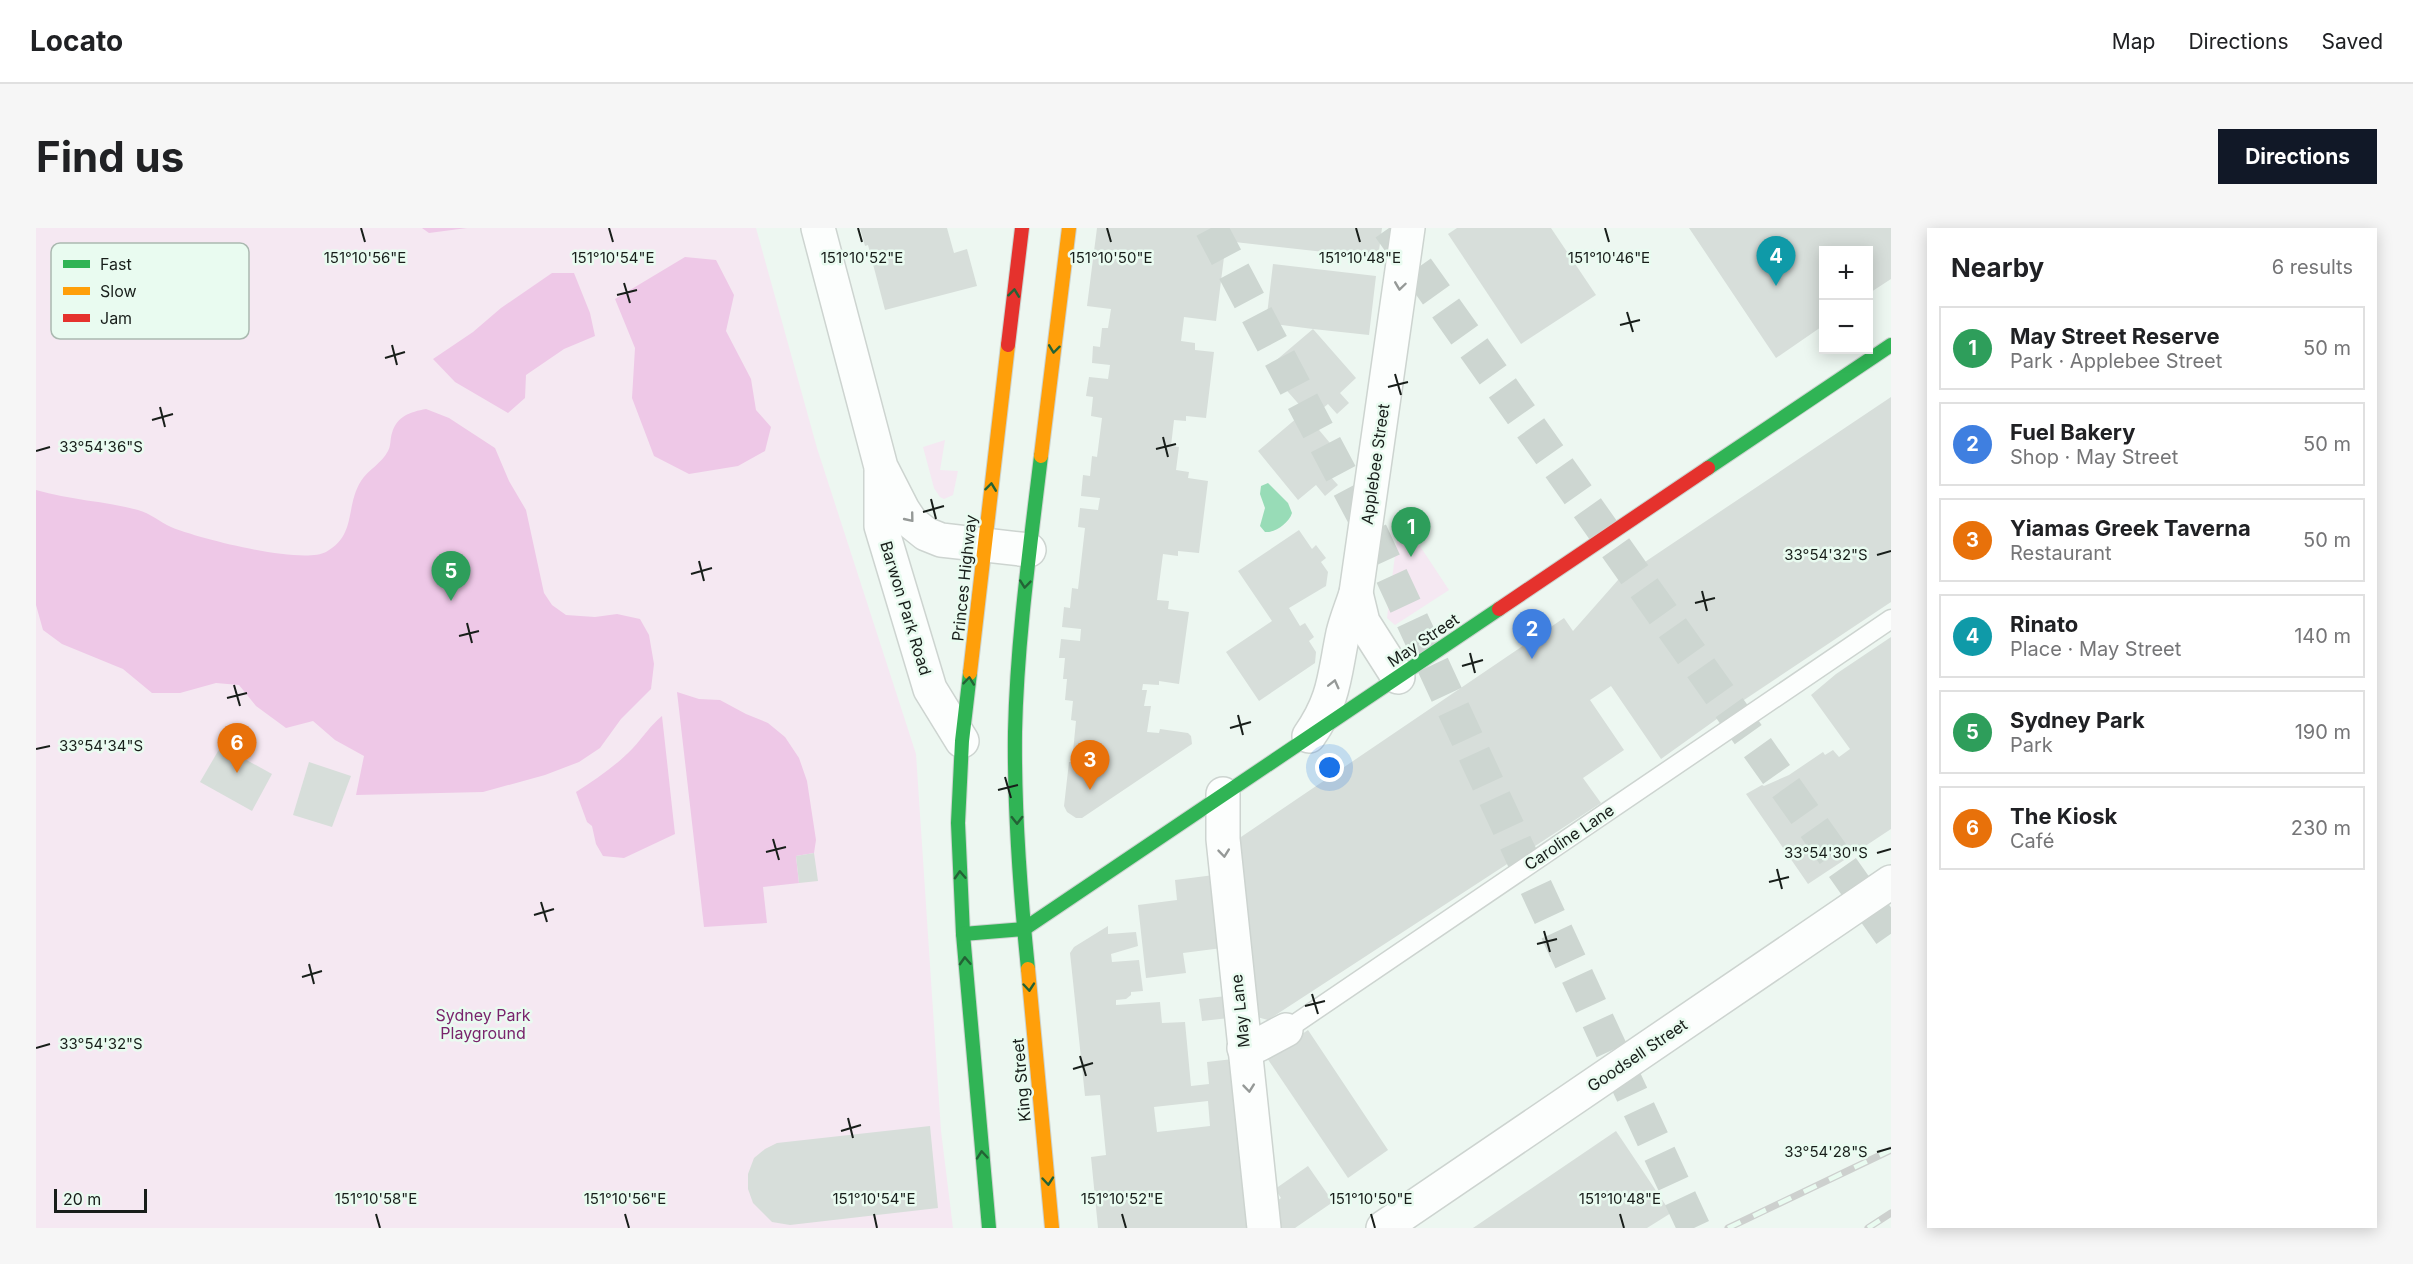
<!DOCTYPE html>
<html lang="en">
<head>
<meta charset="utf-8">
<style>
	:root { --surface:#fff; --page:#f6f6f6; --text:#202124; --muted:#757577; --line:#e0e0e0; --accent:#111827 }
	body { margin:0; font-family:Inter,sans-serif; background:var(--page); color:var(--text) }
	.controls { position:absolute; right:18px; top:18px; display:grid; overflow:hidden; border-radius:0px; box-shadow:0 3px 15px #0003 }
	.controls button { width:54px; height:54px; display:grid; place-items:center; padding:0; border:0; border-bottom:2px solid var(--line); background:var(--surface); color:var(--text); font:30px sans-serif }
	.scale { position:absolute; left:18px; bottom:15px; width:93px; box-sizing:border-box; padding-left:6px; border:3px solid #181e1a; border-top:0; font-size:16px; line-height:21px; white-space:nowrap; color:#181e1a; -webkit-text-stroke:4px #e9fbf0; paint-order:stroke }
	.you { position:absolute; left:1294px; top:540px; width:21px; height:21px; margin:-15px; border:4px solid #fff; border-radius:50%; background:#1a73e8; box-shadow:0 0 0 9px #1a73e833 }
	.badge { display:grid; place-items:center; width:39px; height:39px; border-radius:50%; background:var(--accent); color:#fff; font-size:20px; font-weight:700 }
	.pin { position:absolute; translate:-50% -50px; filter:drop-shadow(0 2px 3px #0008) }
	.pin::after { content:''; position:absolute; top:32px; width:21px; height:18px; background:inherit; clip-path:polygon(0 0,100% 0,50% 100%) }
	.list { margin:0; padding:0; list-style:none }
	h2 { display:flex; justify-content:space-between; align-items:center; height:78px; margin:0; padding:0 24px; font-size:26px }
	h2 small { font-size:20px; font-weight:400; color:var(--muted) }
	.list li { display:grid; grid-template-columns:39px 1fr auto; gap:18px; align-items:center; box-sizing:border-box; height:84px; margin:0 12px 12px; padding:0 12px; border:2px solid var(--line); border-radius:0px }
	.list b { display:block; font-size:22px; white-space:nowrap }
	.list p { margin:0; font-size:20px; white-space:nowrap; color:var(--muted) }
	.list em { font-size:20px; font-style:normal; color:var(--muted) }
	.map { position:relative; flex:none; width:1855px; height:1000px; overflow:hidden; border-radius:0px }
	header { display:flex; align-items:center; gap:36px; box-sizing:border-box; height:84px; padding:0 30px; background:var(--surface); border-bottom:2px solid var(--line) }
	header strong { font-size:28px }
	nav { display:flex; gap:33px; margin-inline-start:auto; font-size:21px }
	.intro { display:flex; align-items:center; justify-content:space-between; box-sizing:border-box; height:144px; padding:0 36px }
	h1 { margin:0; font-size:42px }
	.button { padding:15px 27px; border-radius:0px; background:var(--accent); color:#fff; font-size:21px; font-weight:700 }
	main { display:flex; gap:36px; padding:0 36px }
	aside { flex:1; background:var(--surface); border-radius:0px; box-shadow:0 3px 15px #0003 }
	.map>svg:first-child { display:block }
	.green { fill:#f5e8f2 }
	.forest { fill:#eec8e7 }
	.water { fill:#98dcb7 }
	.building { fill:#d7deda; fill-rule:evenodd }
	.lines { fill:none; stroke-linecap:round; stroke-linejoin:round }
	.highway-tunnel { stroke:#cdd6d1; stroke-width:33; stroke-dasharray:33 16; stroke-linecap:butt }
	.lane-casing { stroke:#cdd4d0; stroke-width:21 }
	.street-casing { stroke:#cdd4d0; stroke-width:36 }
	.fast-casing { stroke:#cdd4d0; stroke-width:16 }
	.slow-casing { stroke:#cdd4d0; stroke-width:16 }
	.jam-casing { stroke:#cdd4d0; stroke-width:16 }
	.lane { stroke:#fcfefd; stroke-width:18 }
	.street { stroke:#fcfefd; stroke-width:33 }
	.fast { stroke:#30b455; stroke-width:14 }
	.slow { stroke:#ff9f0a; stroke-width:14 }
	.jam { stroke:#e5322d; stroke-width:14 }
	.rail-casing { stroke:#cdd0ce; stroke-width:7 }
	.rail { stroke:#e9fbf0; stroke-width:4.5; stroke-dasharray:14; stroke-linecap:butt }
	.oneway { stroke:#959997 }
	.oneway2 { stroke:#236235 }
	.ticks { fill:none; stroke:#181e1a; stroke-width:2 }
	.labels { text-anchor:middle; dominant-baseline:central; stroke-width:5; stroke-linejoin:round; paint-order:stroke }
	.street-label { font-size:16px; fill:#181e1a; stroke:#e9fbf0 }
	.park-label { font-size:16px; fill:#79236c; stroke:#e9fbf0 }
	.key { fill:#e9fbf0; stroke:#aab9b0; stroke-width:1.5 }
	.key-label { font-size:16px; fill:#181e1a }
	.ticks-label { font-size:15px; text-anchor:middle; fill:#181e1a; stroke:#e9fbf0; stroke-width:5; stroke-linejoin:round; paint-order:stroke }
</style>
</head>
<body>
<header>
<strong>Locato</strong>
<nav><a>Map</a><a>Directions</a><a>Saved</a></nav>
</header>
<div class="intro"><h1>Find us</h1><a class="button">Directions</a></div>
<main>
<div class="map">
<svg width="1855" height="1000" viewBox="0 0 1855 1000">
	<rect width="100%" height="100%" fill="#edf7f1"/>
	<g class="green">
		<polygon points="0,0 720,0 781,220 880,526 905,903 917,1000 0,1000"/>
		<polygon points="909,212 904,242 922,243 917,267 908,271 904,269 898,260 887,219"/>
		<polygon points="1368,294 1413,362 1359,397 1351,390 1363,296"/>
	</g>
	<g class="forest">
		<polygon points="386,0 431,0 393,5"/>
		<polygon points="649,29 680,32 698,67 690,103 715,151 720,182 735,199 729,223 702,238 653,246 618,228 596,170 599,120 579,71"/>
		<polygon points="516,45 538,45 554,85 559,108 528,121 490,147 489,170 472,185 419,154 397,131 437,104 465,80"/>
		<path d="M390 181 413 190 459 220 473 253 490 282 508 365 516 377 530 387 559 389 581 386 604 391 613 407 618 436 615 461 585 491 564 520 543 534 509 547 447 564 320 567 328 528 299 512 277 493 250 500 220 478 203 457 180 455 144 465H116L87 441 26 416 7 402 0 377V262C33 272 69 273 102 282 114 285 124 294 135 299 161 310 265 337 290 324 321 307 309 278 325 253 332 242 346 235 352 223 355 218 354 211 356 205 361 188 374 184 390 181Z"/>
		<polygon points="641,464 663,471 684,472 710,486 732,495 749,509 763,530 771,553 780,612 778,625 760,628 763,655 727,659 731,695 668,699"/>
		<path d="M626 488 639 606 588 630 567 628 560 616 556 598 551 594 540 564C560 551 580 538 597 520 607 509 614 498 626 488Z"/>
	</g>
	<path class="water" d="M1232 255 1252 275 1256 285C1253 295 1239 305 1229 304L1224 298 1229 280 1224 266 1225 258Z"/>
	<g class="building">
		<polygon points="824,0 911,0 918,25 931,21 941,58 849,82 832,17 829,18"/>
		<polygon points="1061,0 1346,0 1342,30 1190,13 1180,93 1148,89 1145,113 1159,115 1159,122 1178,124 1170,190 1150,188 1150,193 1138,192 1135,218 1143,219 1140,242 1153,244 1152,250 1172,253 1163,325 1142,323 1142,328 1127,326 1121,372 1133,373 1132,381 1153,384 1143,456 1123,453 1123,457 1107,456 1106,462 1111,462 1108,478 1115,478 1111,504 1123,505 1124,501 1152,505 1155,508 1156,516 1046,590 1040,590 1031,584 1028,578 1033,534 1036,534 1040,493 1035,492 1037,473 1029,472 1031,451 1027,451 1029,430 1023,430 1025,411 1044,413 1045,401 1026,399 1028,379 1034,380 1036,360 1042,361 1049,300 1042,299 1044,280 1062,282 1064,270 1045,268 1047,247 1054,248 1056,228 1061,229 1066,190 1055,188 1057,169 1050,168 1053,149 1072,151 1074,137 1056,135 1057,118 1064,119 1066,100 1072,100 1075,81 1051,78"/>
		<polygon points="1421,0 1515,0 1560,67 1485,116 1412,6"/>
		<polygon points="1653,0 1855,0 1855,51 1832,66 1832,22 1788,22 1788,97 1740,130"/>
		<polygon points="1237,36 1340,48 1333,107 1277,101 1320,150 1304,165 1313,175 1301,186 1292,176 1275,190 1231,140 1277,101 1230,95"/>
		<polygon points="1855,169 1855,374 1699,478 1625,531 1575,458 1554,472 1588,522 1547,550 1565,575 1232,792 1221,789 1202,611 1528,390 1537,403 1582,352"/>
		<polygon points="1268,184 1309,233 1293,247 1302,257 1289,268 1280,257 1262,272 1222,223"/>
		<polygon points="1263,302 1276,321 1280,317 1290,330 1285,334 1292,344 1290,358 1253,380 1264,398 1269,395 1278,409 1273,413 1280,424 1279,435 1223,473 1190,424 1236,393 1202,343"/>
		<polygon points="1855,409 1855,601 1772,656 1710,566 1726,557 1728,558 1753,547 1787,524 1789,527 1797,522 1803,529 1814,521 1775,467 1800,446"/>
		<polygon points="185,518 236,546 216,583 164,554"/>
		<polygon points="273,534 315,548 296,599 257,587"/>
		<polygon points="778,625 782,653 763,655 760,628"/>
		<polygon points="1178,647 1186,720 1147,725 1150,745 1110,750 1102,677 1141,672 1139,652"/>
		<path d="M1072 698V706L1100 704 1102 718 1075 726 1076 734 1103 732 1107 763 1095 764V767L1090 771 1080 772V777L1124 774 1126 795 1149 794 1155 858 1173 856 1171 834 1197 831 1215 1000H1062L1055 929 1070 927 1064 867 1049 868 1034 725 1038 719ZM1172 873 1174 898 1121 904 1118 879Z"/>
		<polygon points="1191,768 1193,790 1166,793 1163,771"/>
		<polygon points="1272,802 1352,922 1312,950 1231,830"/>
		<polygon points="894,898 902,980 754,997 736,994 717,975 712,961 712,946 718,930 729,921 741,915"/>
		<polygon points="1580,903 1635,985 1611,1000 1437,1000"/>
		<polygon points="1272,938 1297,974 1259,1000 1244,1000 1241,973 1245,970 1239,961"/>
	</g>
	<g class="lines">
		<g class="highway-tunnel">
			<polyline points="1175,0 1332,297 1658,1000"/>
			<polyline points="1353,0 1855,708"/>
		</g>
		<g class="lane-casing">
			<polyline id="lane" points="1250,802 1855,391"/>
		</g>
		<g class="street-casing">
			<g id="street">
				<polyline points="782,0 845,239 867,282 875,294 890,306 905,312 993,322"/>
				<polyline points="845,244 845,298 894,461 926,513"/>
				<polyline points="1320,365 1327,394 1362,449"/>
				<path d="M1273 508C1299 471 1298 448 1307 405 1310 392 1316 378 1320 365L1372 0"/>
				<polyline points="1187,566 1187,611 1228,1000"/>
				<polyline points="1208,820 1222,817 1250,802"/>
				<polyline points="1347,1000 1855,654"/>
			</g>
		</g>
		<g class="fast-casing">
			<g id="fast">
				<polyline points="1672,240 1855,117"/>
				<polyline points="934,445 926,513 922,595 927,706 953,1000"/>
				<polyline points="927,706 988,701 1463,381"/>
				<path d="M992 741C984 662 978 583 979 504 981 412 994 320 1005 228"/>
			</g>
		</g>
		<g class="slow-casing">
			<g id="slow">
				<polyline points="1005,228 1033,0"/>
				<polyline points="934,445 972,117"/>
				<polyline points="992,741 1016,1000"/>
			</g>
		</g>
		<g class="jam-casing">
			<g id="jam">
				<polyline points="972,117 986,0"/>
				<polyline points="1463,381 1672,240"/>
			</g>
		</g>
		<use href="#lane" class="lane"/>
		<use href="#street" class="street"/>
		<use href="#fast" class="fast"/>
		<use href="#slow" class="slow"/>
		<use href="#jam" class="jam"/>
		<g class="rail-casing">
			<g id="rail">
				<polyline points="1692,1000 1855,922"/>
				<polyline points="1832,1000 1855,985"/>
			</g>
		</g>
		<use href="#rail" class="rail"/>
	</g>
	<defs><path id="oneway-chevron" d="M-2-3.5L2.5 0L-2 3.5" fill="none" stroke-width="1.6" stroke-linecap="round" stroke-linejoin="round" transform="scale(1.5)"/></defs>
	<g class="oneway">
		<use href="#oneway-chevron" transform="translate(1364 58) rotate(98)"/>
		<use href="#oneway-chevron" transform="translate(874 290) rotate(51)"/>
		<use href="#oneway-chevron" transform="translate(1298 456) rotate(-76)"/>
		<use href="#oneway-chevron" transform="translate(1188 625) rotate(84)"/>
		<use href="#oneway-chevron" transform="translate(1213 860) rotate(84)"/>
	</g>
	<g class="oneway2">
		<use href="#oneway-chevron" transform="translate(978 65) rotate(-83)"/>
		<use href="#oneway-chevron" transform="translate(1018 121) rotate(97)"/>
		<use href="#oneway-chevron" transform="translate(955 259) rotate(-83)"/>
		<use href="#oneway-chevron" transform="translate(989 356) rotate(96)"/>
		<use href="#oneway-chevron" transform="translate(933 453) rotate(-84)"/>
		<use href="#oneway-chevron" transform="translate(981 592) rotate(89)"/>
		<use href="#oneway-chevron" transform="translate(924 647) rotate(-93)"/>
		<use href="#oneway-chevron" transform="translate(929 733) rotate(-93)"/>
		<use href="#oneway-chevron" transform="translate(993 759) rotate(85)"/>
		<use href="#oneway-chevron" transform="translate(946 927) rotate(-95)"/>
		<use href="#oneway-chevron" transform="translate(1012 953) rotate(85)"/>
	</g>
	<path class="ticks" d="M325 0 329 14M573 0 577 14M822 0 826 14M1071 0 1075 14M1320 0 1324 14M1569 0 1573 14M588 55 594 75M581 67 601 62M1591 84 1597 104M1584 97 1604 92M356 117 361 137M349 130 369 124M1359 146 1365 167M1352 159 1372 154M124 179 129 199M116 192 137 186M1127 209 1132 229M1120 221 1140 216M0 223 14 219M895 271 900 291M887 284 908 278M1841 327 1855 323M663 333 668 353M655 346 676 340M1666 363 1671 383M1659 375 1679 370M431 395 436 415M423 408 443 403M1434 425 1439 445M1426 438 1447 432M198 457 204 478M191 470 211 465M1202 487 1207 507M1194 500 1215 494M0 521 14 518M969 549 975 570M962 562 982 557M737 611 743 632M730 624 750 619M1841 625 1855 621M1741 641 1746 661M1733 654 1753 649M505 674 511 694M498 687 518 681M1508 703 1514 724M1501 716 1521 711M273 736 278 756M266 749 286 743M1276 766 1282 786M1269 778 1289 773M0 820 14 816M1044 828 1050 848M1037 841 1057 835M812 890 817 910M805 903 825 897M1841 924 1855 920M340 986 344 1000M589 986 593 1000M838 986 841 1000M1086 986 1090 1000M1335 986 1339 1000M1584 986 1588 1000"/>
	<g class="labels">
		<g class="street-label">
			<text transform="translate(1339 236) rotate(-82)">Applebee Street</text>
			<text transform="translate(928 350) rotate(-84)">Princes Highway</text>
			<text transform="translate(870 380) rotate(73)">Barwon Park Road</text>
			<text transform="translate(1387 412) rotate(-34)">May Street</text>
			<text transform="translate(1533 609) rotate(-34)">Caroline Lane</text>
			<text transform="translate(1204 783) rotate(-96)">May Lane</text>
			<text transform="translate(1601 827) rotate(-34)">Goodsell Street</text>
			<text transform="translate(985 852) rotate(-95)">King Street</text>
		</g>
		<g class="park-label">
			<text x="447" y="787">Sydney Park<tspan x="447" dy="18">Playground</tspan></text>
		</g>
	</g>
	<rect x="15" y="15" width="198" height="96" rx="9" class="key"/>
	<rect x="27" y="32" width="27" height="8" fill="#30b455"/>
	<rect x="27" y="59" width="27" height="8" fill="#ff9f0a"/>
	<rect x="27" y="86" width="27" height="8" fill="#e5322d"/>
	<g class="key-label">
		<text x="64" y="42">Fast</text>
		<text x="64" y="69">Slow</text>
		<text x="64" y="96">Jam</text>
	</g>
	<g class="ticks-label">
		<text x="329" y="35">151°10'56"E</text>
		<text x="577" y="35">151°10'54"E</text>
		<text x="826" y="35">151°10'52"E</text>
		<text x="1075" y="35">151°10'50"E</text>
		<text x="1324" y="35">151°10'48"E</text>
		<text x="1573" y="35">151°10'46"E</text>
		<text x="65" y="224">33°54'36"S</text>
		<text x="1790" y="332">33°54'32"S</text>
		<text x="65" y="523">33°54'34"S</text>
		<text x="1790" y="630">33°54'30"S</text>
		<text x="65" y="821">33°54'32"S</text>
		<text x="1790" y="929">33°54'28"S</text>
		<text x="340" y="976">151°10'58"E</text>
		<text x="589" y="976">151°10'56"E</text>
		<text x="838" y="976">151°10'54"E</text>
		<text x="1086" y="976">151°10'52"E</text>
		<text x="1335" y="976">151°10'50"E</text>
		<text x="1584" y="976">151°10'48"E</text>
	</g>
</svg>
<div class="controls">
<button>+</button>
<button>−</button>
</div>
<div class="scale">20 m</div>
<div class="you"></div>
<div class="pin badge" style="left:1375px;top:329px;background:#2e9e5b">1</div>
<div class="pin badge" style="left:1496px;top:431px;background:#3f7fe0">2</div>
<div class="pin badge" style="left:1054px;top:562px;background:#e8710a">3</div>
<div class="pin badge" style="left:1740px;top:58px;background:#0f9aa8">4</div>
<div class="pin badge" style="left:415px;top:373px;background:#2e9e5b">5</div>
<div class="pin badge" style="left:201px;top:545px;background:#e8710a">6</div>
</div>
<aside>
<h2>Nearby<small>6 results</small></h2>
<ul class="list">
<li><span class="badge" style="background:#2e9e5b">1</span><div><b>May Street Reserve</b><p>Park · Applebee Street</p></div><em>50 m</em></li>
<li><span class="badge" style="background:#3f7fe0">2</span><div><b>Fuel Bakery</b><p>Shop · May Street</p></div><em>50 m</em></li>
<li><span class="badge" style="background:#e8710a">3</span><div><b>Yiamas Greek Taverna</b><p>Restaurant</p></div><em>50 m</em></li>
<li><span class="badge" style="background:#0f9aa8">4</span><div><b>Rinato</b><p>Place · May Street</p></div><em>140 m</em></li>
<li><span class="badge" style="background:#2e9e5b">5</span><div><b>Sydney Park</b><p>Park</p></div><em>190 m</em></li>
<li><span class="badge" style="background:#e8710a">6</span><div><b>The Kiosk</b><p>Café</p></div><em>230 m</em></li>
</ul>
</aside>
</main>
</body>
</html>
